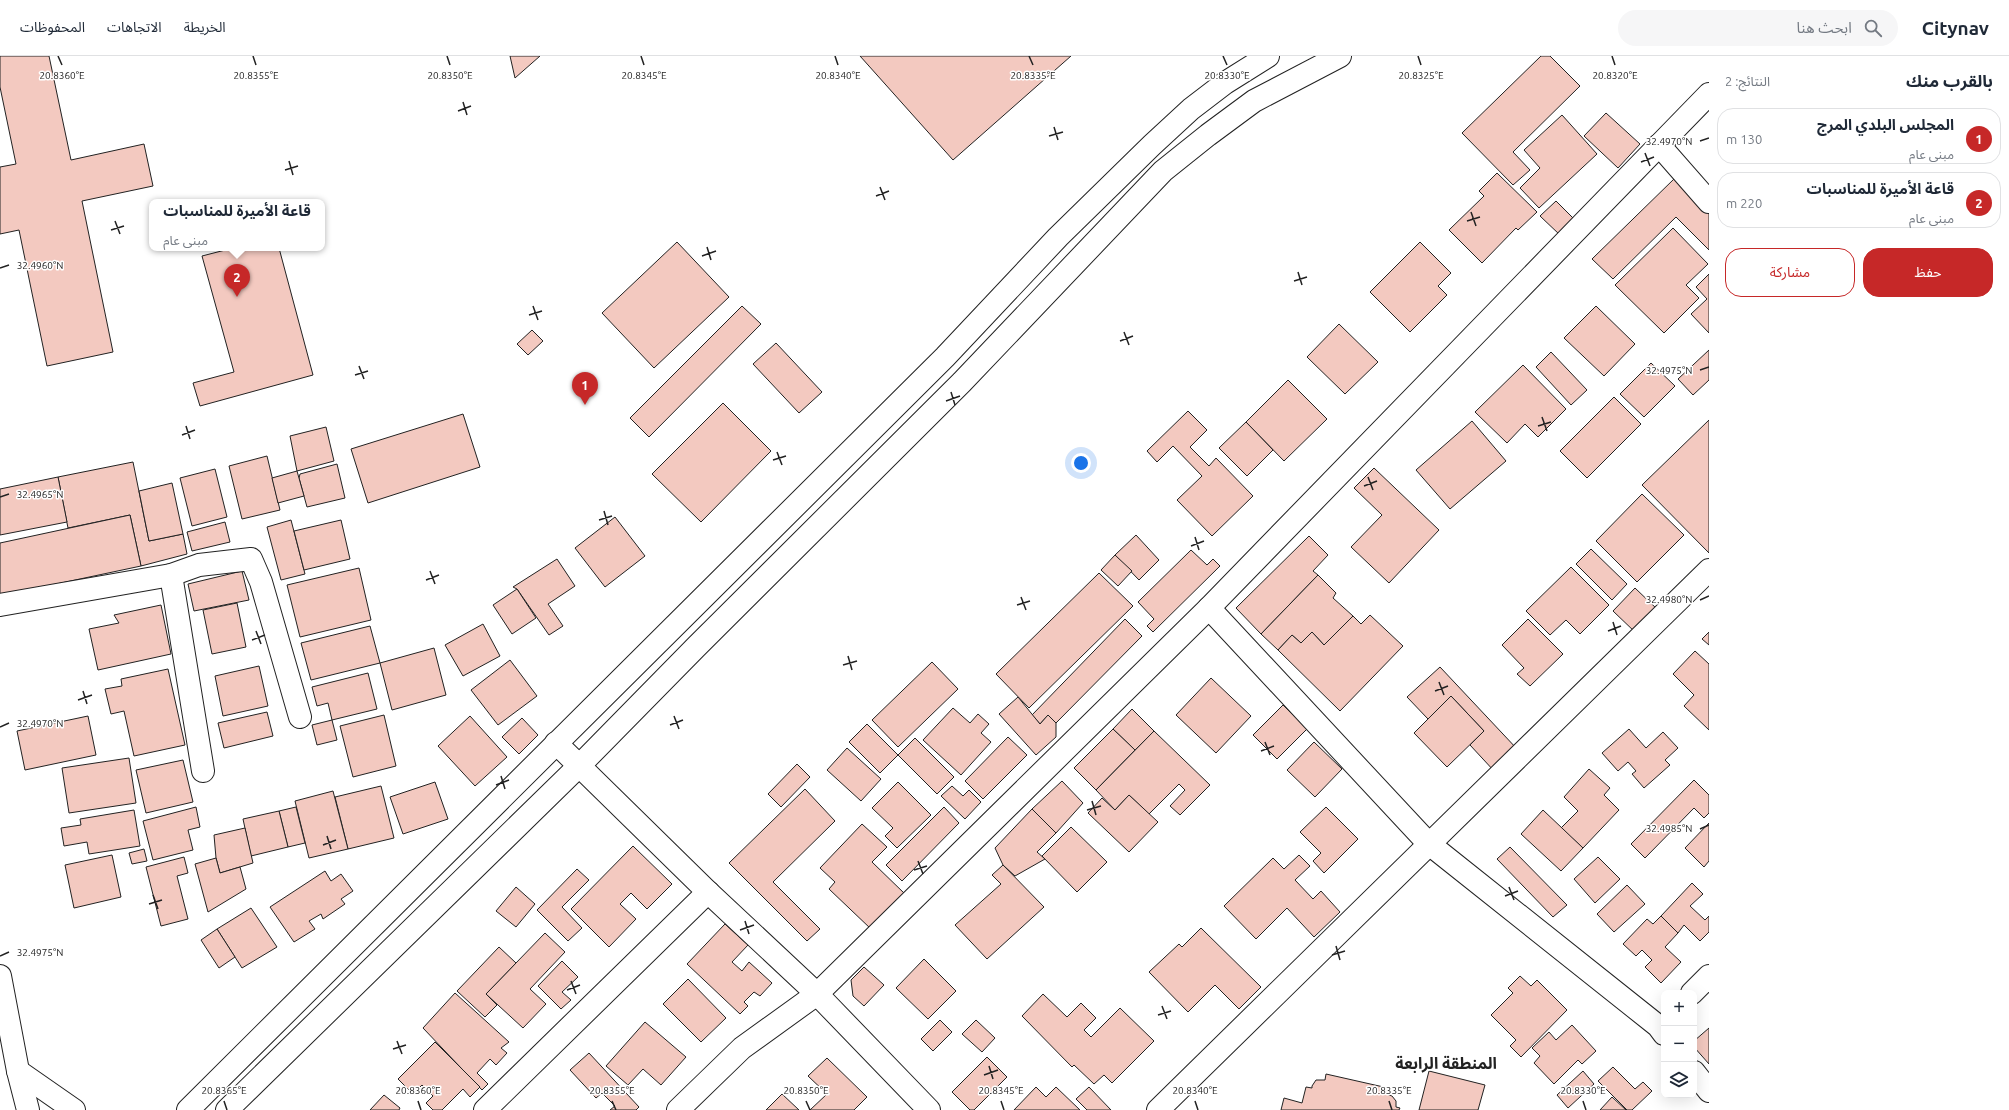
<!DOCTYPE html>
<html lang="ar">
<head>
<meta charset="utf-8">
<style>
	:root { --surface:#fff; --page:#f6f6f7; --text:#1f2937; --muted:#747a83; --line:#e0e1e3; --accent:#c62828 }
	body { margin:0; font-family:Ubuntu,"Noto Sans Arabic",sans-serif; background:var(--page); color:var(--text); direction:rtl }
	.controls { position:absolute; right:12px; bottom:12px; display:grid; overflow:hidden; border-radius:8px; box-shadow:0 4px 16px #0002 }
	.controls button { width:36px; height:36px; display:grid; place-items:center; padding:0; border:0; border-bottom:1px solid var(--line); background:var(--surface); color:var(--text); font:20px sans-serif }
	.you { position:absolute; left:1081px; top:407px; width:14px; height:14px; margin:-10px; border:3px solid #fff; border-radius:50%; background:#1a73e8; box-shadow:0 0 0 6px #1a73e833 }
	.badge { display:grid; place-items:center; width:26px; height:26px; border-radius:50%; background:var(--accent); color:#fff; font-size:13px; font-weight:700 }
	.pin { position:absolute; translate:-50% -33px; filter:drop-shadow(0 1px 2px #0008) }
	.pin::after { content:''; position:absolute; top:21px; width:14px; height:12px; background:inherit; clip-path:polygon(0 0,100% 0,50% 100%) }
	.popup { position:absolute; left:149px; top:143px; width:176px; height:52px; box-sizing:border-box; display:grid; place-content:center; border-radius:8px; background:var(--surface); filter:drop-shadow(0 1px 3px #0005); font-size:13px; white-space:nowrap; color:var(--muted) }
	.popup b { font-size:15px; color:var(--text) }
	.popup::after { content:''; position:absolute; left:50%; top:100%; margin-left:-8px; border:8px solid transparent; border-top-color:var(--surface) }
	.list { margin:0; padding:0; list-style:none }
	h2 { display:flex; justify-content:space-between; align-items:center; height:52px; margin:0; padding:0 16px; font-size:17px }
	h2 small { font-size:13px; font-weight:400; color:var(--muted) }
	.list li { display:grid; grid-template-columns:26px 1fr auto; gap:12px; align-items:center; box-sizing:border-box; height:56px; margin:0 8px 8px; padding:0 8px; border:1px solid var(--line); border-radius:16px }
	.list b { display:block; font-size:15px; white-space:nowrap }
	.list p { margin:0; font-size:13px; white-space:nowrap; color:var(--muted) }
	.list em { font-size:13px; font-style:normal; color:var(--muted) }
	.actions { display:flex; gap:8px; padding:12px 16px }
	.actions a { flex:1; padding:9px 0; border:1px solid var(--accent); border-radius:16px; text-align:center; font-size:14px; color:var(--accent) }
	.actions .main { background:var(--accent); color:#fff }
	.icon { flex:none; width:22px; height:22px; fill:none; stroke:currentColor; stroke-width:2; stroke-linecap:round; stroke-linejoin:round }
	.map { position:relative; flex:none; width:1709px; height:1054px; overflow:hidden; direction:ltr }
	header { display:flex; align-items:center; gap:24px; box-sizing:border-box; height:56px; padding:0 20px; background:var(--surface); border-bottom:1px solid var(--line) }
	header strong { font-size:19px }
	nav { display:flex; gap:22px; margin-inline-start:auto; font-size:14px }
	.search { width:280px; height:36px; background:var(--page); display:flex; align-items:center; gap:10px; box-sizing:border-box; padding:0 14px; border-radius:22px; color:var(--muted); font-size:15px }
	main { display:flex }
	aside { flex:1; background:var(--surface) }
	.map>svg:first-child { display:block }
	.building { fill:#f3c9c0; stroke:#222 }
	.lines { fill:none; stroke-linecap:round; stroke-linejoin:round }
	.minor-casing { stroke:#222; stroke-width:24 }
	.major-casing { stroke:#222; stroke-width:24 }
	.highway-casing { stroke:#222; stroke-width:24 }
	.minor { stroke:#fff; stroke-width:22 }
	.major { stroke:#fff; stroke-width:22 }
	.highway { stroke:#fff; stroke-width:22 }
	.ticks { fill:none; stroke:#222; stroke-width:1.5 }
	.labels { text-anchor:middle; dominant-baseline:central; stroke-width:3; stroke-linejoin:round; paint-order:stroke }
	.district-label { font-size:16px; font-weight:bold; fill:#222; stroke:#fff }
	.ticks-label { font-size:10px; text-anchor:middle; fill:#222; stroke:#fff; stroke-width:3; stroke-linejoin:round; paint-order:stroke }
</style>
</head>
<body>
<header>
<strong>Citynav</strong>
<div class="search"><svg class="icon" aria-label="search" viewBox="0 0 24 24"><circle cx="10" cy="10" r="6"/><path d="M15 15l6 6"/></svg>ابحث هنا</div>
<nav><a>الخريطة</a><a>الاتجاهات</a><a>المحفوظات</a></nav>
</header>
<main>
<aside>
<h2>بالقرب منك<small>النتائج: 2</small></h2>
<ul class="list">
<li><span class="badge">1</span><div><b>المجلس البلدي المرج</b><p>مبنى عام</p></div><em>130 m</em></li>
<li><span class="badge">2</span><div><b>قاعة الأميرة للمناسبات</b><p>مبنى عام</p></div><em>220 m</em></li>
</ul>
<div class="actions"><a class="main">حفظ</a><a>مشاركة</a></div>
</aside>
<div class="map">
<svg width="1709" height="1054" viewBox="0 0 1709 1054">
	<rect width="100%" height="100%" fill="#fff"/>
	<g class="building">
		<polygon points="0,0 49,0 71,104 144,88 153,130 82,145 113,296 47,310 19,174 0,178 0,111 16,108 0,31"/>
		<polygon points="510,0 540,0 515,22"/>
		<polygon points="860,0 1071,0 953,104"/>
		<polygon points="1541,0 1550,0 1580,30 1513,96 1530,114 1513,129 1462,77"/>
		<polygon points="1606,57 1640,88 1618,112 1584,80"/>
		<polygon points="1562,59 1597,98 1539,152 1520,132 1540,112 1524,94"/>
		<polygon points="1497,117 1537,156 1518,174 1516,172 1482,207 1449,174 1484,140 1479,135"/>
		<polygon points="1675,122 1709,157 1709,194 1676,161 1613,223 1592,203"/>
		<polygon points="1556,145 1575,164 1560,179 1540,160"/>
		<polygon points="1673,172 1708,208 1686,229 1699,242 1664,277 1615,229"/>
		<polygon points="677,186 729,241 654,312 602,257"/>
		<polygon points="1420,186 1451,217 1438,230 1447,239 1410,276 1370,236"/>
		<polygon points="233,192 279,192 313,319 200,350 193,327 234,316 202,200"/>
		<polygon points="1709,218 1709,277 1691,258 1707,243 1696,231"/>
		<polygon points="742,250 761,268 649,381 630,362"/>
		<polygon points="1596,250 1635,288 1604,320 1564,282"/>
		<polygon points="1339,268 1378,306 1345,338 1307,301"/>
		<polygon points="532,274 543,285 528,299 517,288"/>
		<polygon points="776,287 822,336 799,357 753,308"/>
		<polygon points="1709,294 1709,324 1693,339 1678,323"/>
		<polygon points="1551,296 1587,334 1571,349 1536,311"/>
		<polygon points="1651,307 1675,330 1644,361 1620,338"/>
		<polygon points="1523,309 1566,353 1538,381 1525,368 1507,387 1475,356"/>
		<polygon points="1288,324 1327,363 1284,405 1246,366"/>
		<polygon points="1614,341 1641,368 1587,422 1560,395"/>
		<polygon points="723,347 771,395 701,466 652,418"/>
		<polygon points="1188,355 1207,374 1190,391 1209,410 1216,402 1253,440 1212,480 1177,444 1202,420 1173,390 1157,406 1147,395"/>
		<polygon points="463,358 480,411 368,447 351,393"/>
		<polygon points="1709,364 1709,497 1642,429"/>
		<polygon points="1472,365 1506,405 1450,453 1416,414"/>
		<polygon points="1246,366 1273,394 1247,420 1219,392"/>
		<polygon points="326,371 334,405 297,415 290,380"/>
		<polygon points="267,400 280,454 242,463 229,410"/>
		<polygon points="133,406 149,485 183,478 187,498 141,510 130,459 68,472 58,421"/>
		<polygon points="337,408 345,442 307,451 299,422 300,418"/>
		<polygon points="1374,412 1439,474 1389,527 1351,491 1382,459 1354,432"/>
		<polygon points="215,413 227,461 192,470 180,422"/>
		<polygon points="297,415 304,440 278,447 272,422"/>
		<polygon points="58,421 67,466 0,479 0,433"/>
		<polygon points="172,427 183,478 149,485 139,435"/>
		<polygon points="1642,438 1684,479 1637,526 1596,485"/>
		<polygon points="130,459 141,510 0,540 0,487"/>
		<polygon points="615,461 645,500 605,531 575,492"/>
		<polygon points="291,464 305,518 281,524 267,471"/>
		<polygon points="341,464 350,503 304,514 294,475"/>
		<polygon points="225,466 230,486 192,495 187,476"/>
		<polygon points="1136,479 1159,504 1139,524 1115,499"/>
		<polygon points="1309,480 1328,499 1313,515 1318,519 1261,578 1236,552"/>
		<polygon points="1591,493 1627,528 1612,544 1576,508"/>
		<polygon points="1191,494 1207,509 1213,503 1220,510 1153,576 1147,570 1154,563 1138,546"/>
		<polygon points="1115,499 1132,515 1118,530 1101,514"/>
		<polygon points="557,503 575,530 548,548 563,570 549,579 517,533 513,531"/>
		<polygon points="1571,511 1609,549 1580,578 1566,564 1550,579 1526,555"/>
		<polygon points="359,512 371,564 300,581 287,529"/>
		<polygon points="242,515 249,544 194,555 188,528"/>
		<polygon points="1099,517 1133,550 1029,652 996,618"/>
		<polygon points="1318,519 1336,537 1333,542 1353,560 1324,589 1312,576 1301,587 1292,579 1278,594 1261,578"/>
		<polygon points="1635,532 1658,554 1636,577 1613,555"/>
		<polygon points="517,533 536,562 512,578 493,549"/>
		<polygon points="237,547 246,591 212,598 203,554"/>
		<polygon points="161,549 171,598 98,614 89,573 119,567 114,559"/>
		<polygon points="1370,559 1403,590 1340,655 1278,594 1292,579 1301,587 1312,576 1324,589 1353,560 1361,568"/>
		<polygon points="1125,563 1142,580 1056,667 1048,659 1040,668 1032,659"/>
		<polygon points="1528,563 1563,598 1530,630 1517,618 1524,612 1502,589"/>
		<polygon points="483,568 500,600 463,620 445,589"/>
		<polygon points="370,570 380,607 311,624 301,587"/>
		<polygon points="1709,576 1709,589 1702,583"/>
		<polygon points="434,592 446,639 392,654 380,607"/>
		<polygon points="1695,595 1709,608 1709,674 1684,650 1694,639 1673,618"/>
		<polygon points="510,604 537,640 498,669 471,634"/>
		<polygon points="932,606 958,633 898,691 872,664"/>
		<polygon points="259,610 268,650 223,660 215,620"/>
		<polygon points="1440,611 1518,694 1495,716 1470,689 1484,675 1451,640 1428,663 1407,641"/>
		<polygon points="168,613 185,689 134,700 124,655 111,658 105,633 122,630 121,623"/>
		<polygon points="368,617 377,653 332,664 328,647 317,650 312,631"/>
		<polygon points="1211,622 1251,660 1216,697 1176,659"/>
		<polygon points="1451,640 1484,675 1447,711 1414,677"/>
		<polygon points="1018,641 1040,668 1048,659 1056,667 1056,681 1036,699 999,658"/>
		<polygon points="1283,649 1307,673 1277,703 1253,679"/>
		<polygon points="953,652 970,667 978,658 989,668 981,677 991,686 961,719 923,684"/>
		<polygon points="1132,653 1154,675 1135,694 1113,673"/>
		<polygon points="267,656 273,680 224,692 218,667"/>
		<polygon points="384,659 396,710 353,721 340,670"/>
		<polygon points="88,660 96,699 25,714 17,675"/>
		<polygon points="470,660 507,701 475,730 438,690"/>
		<polygon points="522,662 538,679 519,698 502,681"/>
		<polygon points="332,664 337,684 317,689 312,669"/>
		<polygon points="867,668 898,699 880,717 849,686"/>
		<polygon points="1113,673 1135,694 1096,734 1074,712"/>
		<polygon points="1629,673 1646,692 1663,676 1678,692 1665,704 1670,709 1644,732 1632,718 1636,715 1628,706 1618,715 1602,697"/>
		<polygon points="1154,675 1210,729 1180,759 1170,750 1185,734 1179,728 1149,758 1129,739 1115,754 1096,734"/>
		<polygon points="1008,681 1027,699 983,743 965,725"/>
		<polygon points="915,682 954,721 937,738 898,699"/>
		<polygon points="1314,686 1342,713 1315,741 1287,714"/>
		<polygon points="847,692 881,723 861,745 827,714"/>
		<polygon points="129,702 136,747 69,757 62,712"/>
		<polygon points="183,704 193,746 146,757 136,714"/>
		<polygon points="797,708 810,721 781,751 768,738"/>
		<polygon points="1589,713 1610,732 1604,739 1619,754 1583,792 1561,772 1578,755 1564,741"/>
		<polygon points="1694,724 1709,739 1709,757 1704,762 1694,752 1645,802 1631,788"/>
		<polygon points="1062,725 1083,747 1056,777 1032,753"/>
		<polygon points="435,726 448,763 403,778 390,741"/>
		<polygon points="898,726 931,759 897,792 885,780 893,772 872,752"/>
		<polygon points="381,730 394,782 348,793 335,741"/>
		<polygon points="952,730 963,740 969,734 981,746 965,763 941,740"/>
		<polygon points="805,733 835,765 773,826 820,873 807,885 729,807"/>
		<polygon points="333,735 348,793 309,802 295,745"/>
		<polygon points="1129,739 1158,766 1129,796 1088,757 1102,742 1115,754"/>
		<polygon points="196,751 200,771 188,774 193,794 153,804 143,765"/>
		<polygon points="296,751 305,787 288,791 279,755"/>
		<polygon points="944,751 959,767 902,825 886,809"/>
		<polygon points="1326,751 1358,783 1324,817 1313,805 1321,797 1300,776"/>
		<polygon points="1032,753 1056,777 1037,796 1045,803 1015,820 1003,809 995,792"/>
		<polygon points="134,754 140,790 89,798 87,786 64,790 61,772 81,769 80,763"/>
		<polygon points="1543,754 1583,792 1561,815 1521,778"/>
		<polygon points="279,755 288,791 251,800 243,763"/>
		<polygon points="1709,767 1709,805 1704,811 1685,792"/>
		<polygon points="862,768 887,791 872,806 905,838 871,873 829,833 835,826 820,812"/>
		<polygon points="1071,771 1107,806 1077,836 1042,800"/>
		<polygon points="245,772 253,807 220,817 216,802 214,779"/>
		<polygon points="633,790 672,828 647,853 631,837 620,848 636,863 609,891 571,853"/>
		<polygon points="1510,791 1567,849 1553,861 1497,803"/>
		<polygon points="144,793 147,805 132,808 129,797"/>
		<polygon points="112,799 121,841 74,852 65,809"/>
		<polygon points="1299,799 1310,810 1295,824 1313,843 1321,835 1340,856 1314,881 1287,852 1256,883 1224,850 1273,802 1284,813"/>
		<polygon points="184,801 188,817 177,820 188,863 161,870 146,811"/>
		<polygon points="1598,801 1620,823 1595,847 1574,823"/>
		<polygon points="216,802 220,817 240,811 246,833 208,856 195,808"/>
		<polygon points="1003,809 1044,851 987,903 955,869 1001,828 992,819"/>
		<polygon points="577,813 589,824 562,851 582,872 568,885 537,854"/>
		<polygon points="325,815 331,825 341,818 353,835 341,843 345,848 323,863 321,858 309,865 315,873 294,886 270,851"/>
		<polygon points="1692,827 1703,838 1690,850 1705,864 1709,860 1709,876 1700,885 1684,869 1678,877 1661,860"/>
		<polygon points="1627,829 1645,848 1614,876 1597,858"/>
		<polygon points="516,831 535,848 516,871 496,855"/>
		<polygon points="251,852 277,891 242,912 217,873"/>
		<polygon points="1661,860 1678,877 1665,891 1681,906 1661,927 1645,911 1652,904 1642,894 1636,900 1623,888 1647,863 1653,868"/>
		<polygon points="725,868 748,889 732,906 742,915 749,906 772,927 760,940 754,936 744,946 748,950 740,958 687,908"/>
		<polygon points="1201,872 1261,931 1239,953 1215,929 1188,956 1149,916 1179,888 1182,891"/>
		<polygon points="217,873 235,901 219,912 201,884"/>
		<polygon points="545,877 565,896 530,933 546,948 523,972 486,938"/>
		<polygon points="499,891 516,907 486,938 497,949 485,961 457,935"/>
		<polygon points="924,903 956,935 928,963 896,932"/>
		<polygon points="562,905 578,921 562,936 571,944 561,953 538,930"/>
		<polygon points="864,911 884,929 864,950 853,940 851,924"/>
		<polygon points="1520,920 1531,930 1537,924 1567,954 1521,1001 1510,990 1516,984 1491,959 1513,937 1508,932"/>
		<polygon points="688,923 726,962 701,986 663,948"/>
		<polygon points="455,937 509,986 501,992 507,997 496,1009 490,1003 477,1017 488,1028 482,1034 423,972"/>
		<polygon points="1043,938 1067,961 1081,947 1096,962 1084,974 1091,981 1120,952 1154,985 1112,1027 1104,1019 1094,1028 1074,1009 1072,1011 1022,960"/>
		<polygon points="940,964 952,976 933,995 921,983"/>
		<polygon points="976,964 995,982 982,996 962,978"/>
		<polygon points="645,966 686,1001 661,1029 643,1013 628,1029 606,1010"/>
		<polygon points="1572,969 1596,995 1582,1008 1578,1004 1554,1028 1534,1007 1540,1000 1532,992 1549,976 1556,984"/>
		<polygon points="1709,972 1709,1008 1694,991 1694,985"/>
		<polygon points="435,986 480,1031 470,1041 463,1033 442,1054 433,1054 426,1047 433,1040 422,1029 413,1038 398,1023"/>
		<polygon points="589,997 639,1051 636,1054 610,1054 615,1050 602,1037 596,1042 570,1014"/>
		<polygon points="987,1001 1007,1021 974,1054 970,1054 952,1036"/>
		<polygon points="827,1002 867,1041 854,1054 810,1054 827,1038 808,1020"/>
		<polygon points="1613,1011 1635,1033 1643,1026 1652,1035 1632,1054 1627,1054 1598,1025"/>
		<polygon points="1429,1015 1485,1029 1478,1054 1419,1054"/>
		<polygon points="1583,1015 1594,1028 1568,1052 1557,1039"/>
		<polygon points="1326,1018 1388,1032 1387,1038 1392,1040 1396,1045 1396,1051 1400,1052 1399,1054 1281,1054 1284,1042 1302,1047 1306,1031 1312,1032 1312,1030 1316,1024 1325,1024"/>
		<polygon points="1036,1031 1046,1041 1056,1031 1080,1054 1014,1054"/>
		<polygon points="1089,1031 1111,1054 1087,1054 1076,1043"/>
		<polygon points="782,1038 799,1054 766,1054"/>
		<polygon points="384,1039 400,1052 399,1054 370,1054"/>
		<polygon points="1612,1041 1626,1054 1600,1054"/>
	</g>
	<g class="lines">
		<g class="minor-casing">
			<g id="minor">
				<polyline points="1659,89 1709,146"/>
				<polyline points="171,519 203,715"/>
				<polyline points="0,549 171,519 199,509 251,503 261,526 300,661"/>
				<polyline points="1209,552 1428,787 1658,970 1664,978"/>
				<polyline points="556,687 708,836 817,938 929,1054"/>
				<polyline points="1692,937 1709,920"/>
				<polyline points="1694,1016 1709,1035"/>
				<polyline points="485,1054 708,836"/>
				<polyline points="678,1054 742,992 817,938 1209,552 1709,38"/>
				<polyline points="1158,1054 1709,514"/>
			</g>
		</g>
		<g class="major-casing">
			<g id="major">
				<polyline points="188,1054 945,301 1058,181 1152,89 1191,53 1225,27 1268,0"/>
				<polyline points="227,1054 579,710 696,591 962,326 1163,115 1208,79 1254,45 1340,0"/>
			</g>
		</g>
		<g class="highway-casing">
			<g id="highway">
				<polyline points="0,920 18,1015 28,1054"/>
				<polyline points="18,1015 74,1054"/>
			</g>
		</g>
		<use href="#minor" class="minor"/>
		<use href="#major" class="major"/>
		<use href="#highway" class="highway"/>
	</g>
	<path class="ticks" d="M58 0 62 9M253 0 256 9M447 0 450 9M641 0 644 9M835 0 838 9M1029 0 1033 9M1223 0 1227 9M1418 0 1421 9M1612 0 1615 9M463 46 467 59M458 55 471 50M1054 71 1058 84M1049 80 1063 76M1700 85 1709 82M1645 97 1650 110M289 105 293 119M1641 106 1654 101M285 114 298 110M880 131 885 144M876 140 889 135M1471 156 1476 170M115 165 120 178M1467 165 1480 161M111 174 124 170M707 191 711 204M702 200 716 195M0 212 9 209M1298 216 1302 229M1294 225 1307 221M533 250 538 264M529 259 542 255M1124 276 1129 289M1120 285 1133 280M359 310 364 323M1700 314 1709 311M355 319 368 315M951 336 955 349M946 345 960 340M1542 361 1547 375M186 370 190 383M1538 370 1551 366M182 379 195 374M777 396 782 409M773 404 786 400M1368 421 1373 434M1364 430 1377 425M0 441 9 438M604 455 608 469M599 464 612 460M1195 481 1199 494M1191 490 1204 485M430 515 435 528M426 524 439 519M1021 541 1026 554M1700 544 1709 540M1017 549 1030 545M1613 566 1617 579M256 575 261 588M1608 575 1621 570M252 584 265 579M848 600 852 614M843 609 857 605M1439 626 1444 639M83 635 87 648M1435 635 1448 630M78 644 92 639M674 660 679 673M670 669 683 664M0 671 9 667M1265 686 1270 699M1261 695 1274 690M501 720 505 733M496 729 509 724M1092 745 1096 759M1087 754 1101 750M1700 773 1709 769M327 780 331 793M323 789 336 784M918 805 923 818M914 814 927 810M1509 831 1514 844M153 839 158 853M1505 840 1518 835M149 848 162 844M745 865 749 878M740 874 754 869M1336 890 1340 904M1332 899 1345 895M0 900 9 896M571 925 576 938M567 934 580 929M1162 950 1167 963M1158 959 1171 955M397 985 402 998M393 993 406 989M989 1010 993 1023M984 1019 998 1014M224 1045 227 1054M418 1045 421 1054M612 1045 616 1054M806 1045 810 1054M1001 1045 1004 1054M1195 1045 1198 1054M1389 1045 1392 1054M1583 1045 1586 1054"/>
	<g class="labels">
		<g class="district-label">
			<text x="1446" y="1007">المنطقة الرابعة</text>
		</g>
	</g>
	<g class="ticks-label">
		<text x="62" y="23">20.8360°E</text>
		<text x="256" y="23">20.8355°E</text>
		<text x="450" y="23">20.8350°E</text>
		<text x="644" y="23">20.8345°E</text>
		<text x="838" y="23">20.8340°E</text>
		<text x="1033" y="23">20.8335°E</text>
		<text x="1227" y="23">20.8330°E</text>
		<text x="1421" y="23">20.8325°E</text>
		<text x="1615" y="23">20.8320°E</text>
		<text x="1669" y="89">32.4970°N</text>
		<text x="40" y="213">32.4960°N</text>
		<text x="1669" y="318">32.4975°N</text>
		<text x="40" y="442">32.4965°N</text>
		<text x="1669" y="547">32.4980°N</text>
		<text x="40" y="671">32.4970°N</text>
		<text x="1669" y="776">32.4985°N</text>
		<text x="40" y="900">32.4975°N</text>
		<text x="224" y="1038">20.8365°E</text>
		<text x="418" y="1038">20.8360°E</text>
		<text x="612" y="1038">20.8355°E</text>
		<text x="806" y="1038">20.8350°E</text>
		<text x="1001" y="1038">20.8345°E</text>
		<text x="1195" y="1038">20.8340°E</text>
		<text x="1389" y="1038">20.8335°E</text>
		<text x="1583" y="1038">20.8330°E</text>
	</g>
</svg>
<div class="controls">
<button>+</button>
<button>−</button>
<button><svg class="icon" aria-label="layers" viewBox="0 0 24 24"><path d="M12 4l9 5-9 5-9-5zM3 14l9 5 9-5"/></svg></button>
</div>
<div class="you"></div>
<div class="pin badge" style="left:585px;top:349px">1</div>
<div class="pin badge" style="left:237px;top:241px">2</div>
<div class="popup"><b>قاعة الأميرة للمناسبات</b>مبنى عام</div>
</div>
</main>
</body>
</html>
